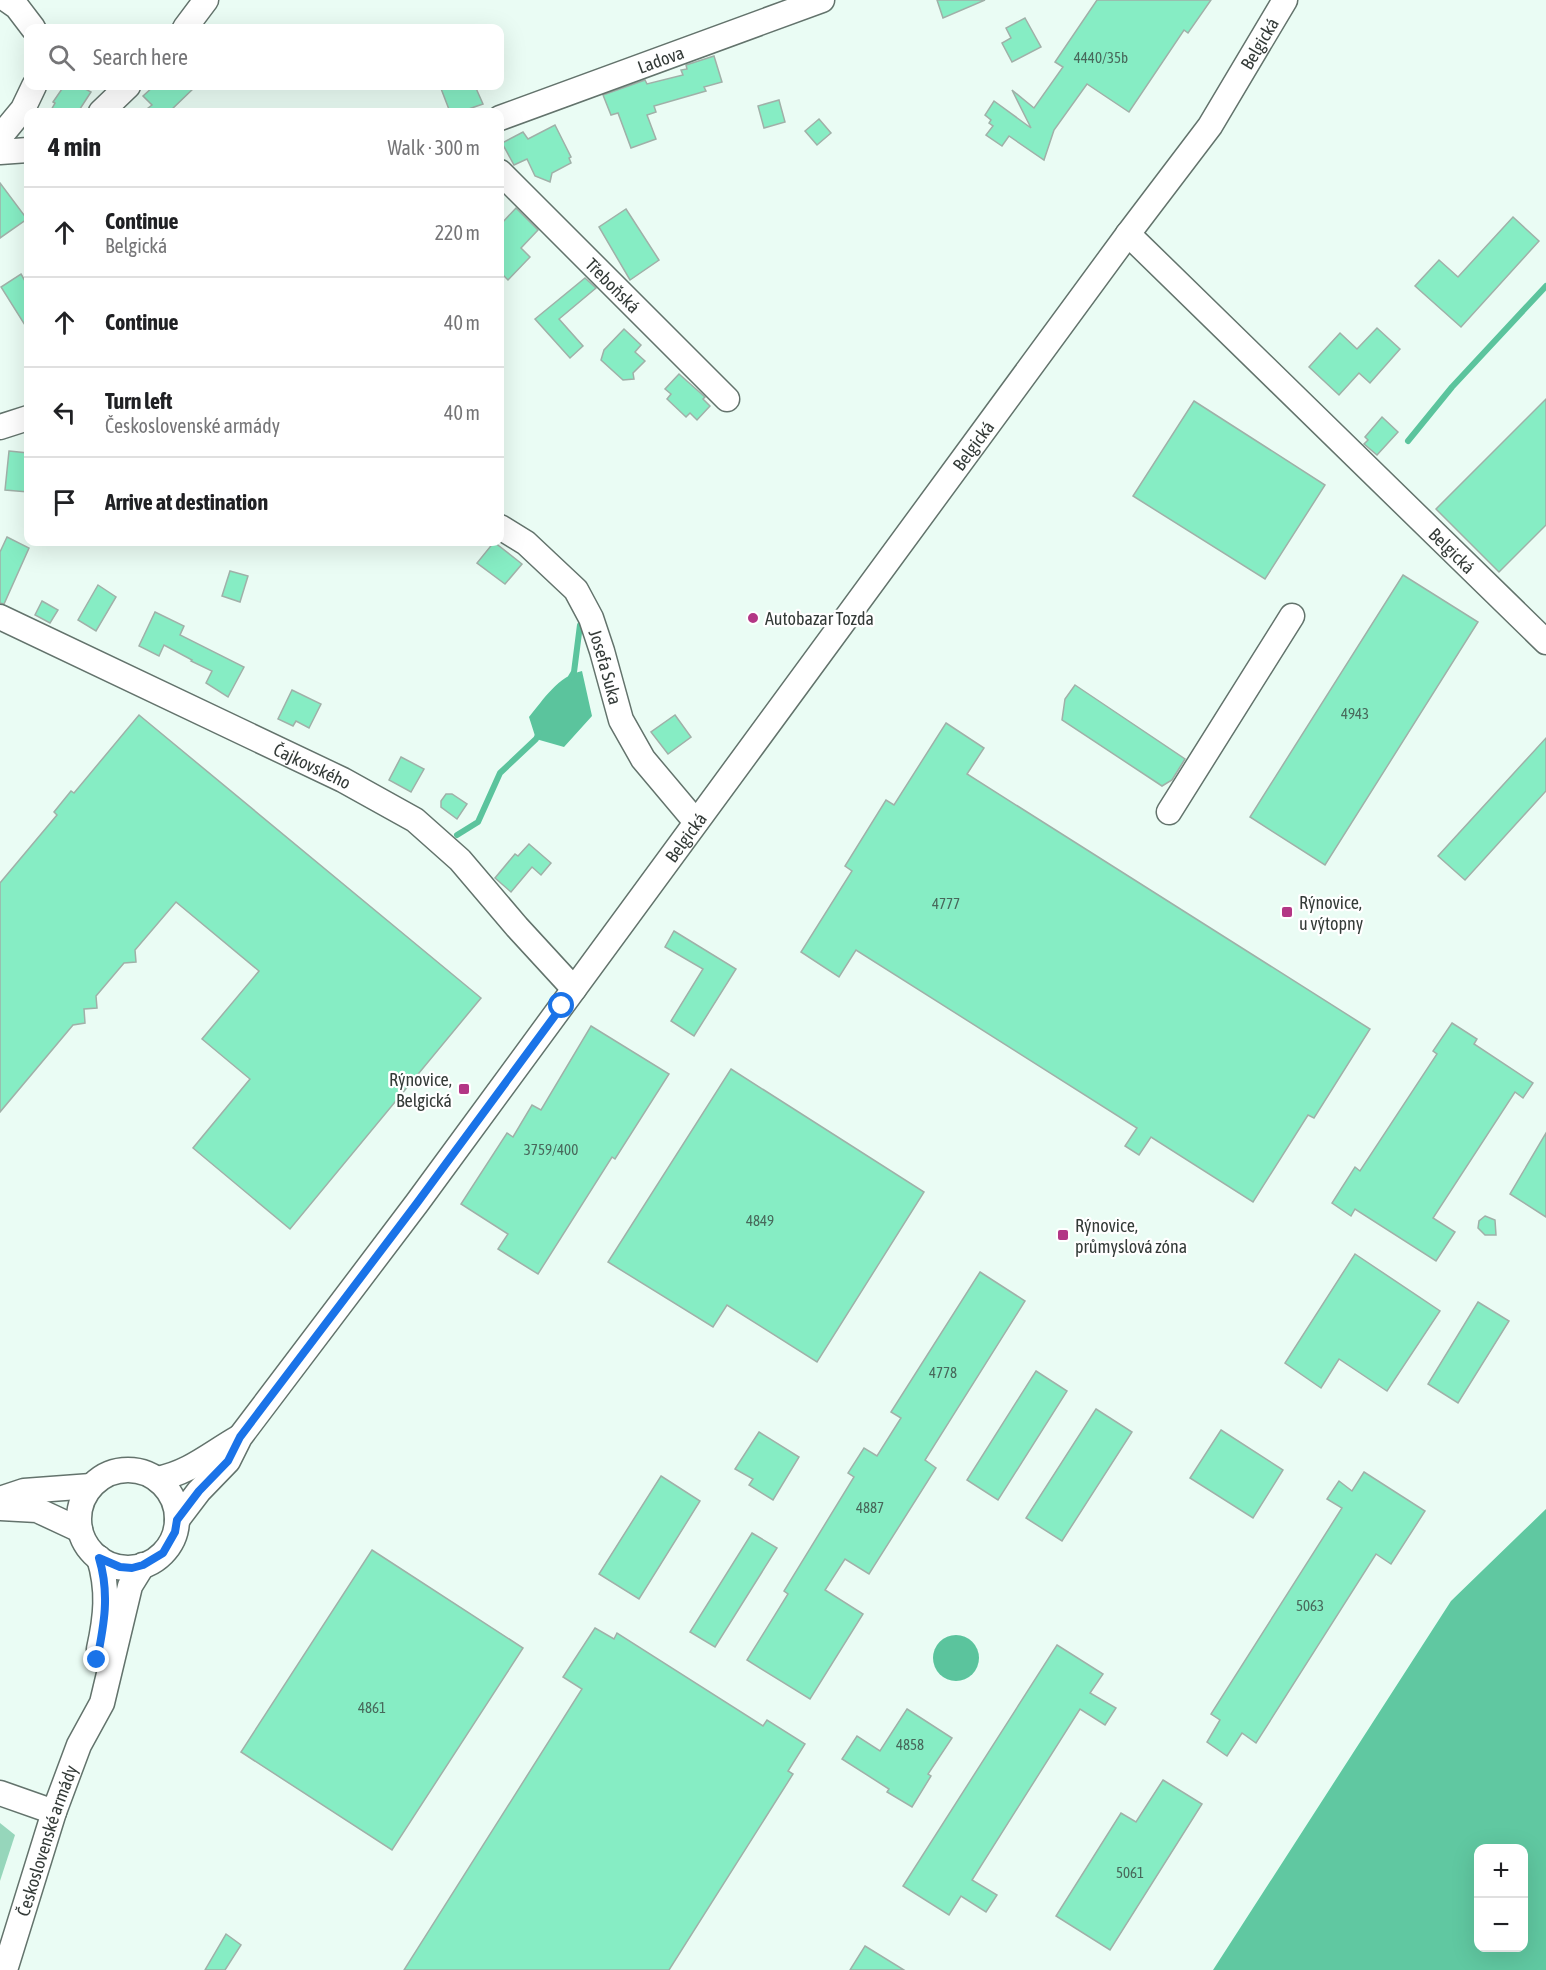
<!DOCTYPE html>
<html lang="en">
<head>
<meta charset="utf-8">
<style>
	:root { --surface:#fff; --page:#f2f2f2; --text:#202124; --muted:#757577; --line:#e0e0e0 }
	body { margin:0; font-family:"Asap Condensed",sans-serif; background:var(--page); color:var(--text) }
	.controls { position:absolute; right:18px; bottom:18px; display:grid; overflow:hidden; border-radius:12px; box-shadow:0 6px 24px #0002 }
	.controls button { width:54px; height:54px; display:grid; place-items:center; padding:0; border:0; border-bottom:2px solid var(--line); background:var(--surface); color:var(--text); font:30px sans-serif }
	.stop { position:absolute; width:18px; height:18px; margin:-14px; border:4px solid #1a73e8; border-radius:50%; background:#fff }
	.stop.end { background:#1a73e8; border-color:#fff; box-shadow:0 2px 6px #0008 }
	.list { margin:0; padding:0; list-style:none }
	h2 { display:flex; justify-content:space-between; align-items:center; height:78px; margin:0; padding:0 24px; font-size:26px }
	h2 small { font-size:20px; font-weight:400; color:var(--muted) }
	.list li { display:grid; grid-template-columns:39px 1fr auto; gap:18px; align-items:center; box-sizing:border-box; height:90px; padding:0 24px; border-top:2px solid var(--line) }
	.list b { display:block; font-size:22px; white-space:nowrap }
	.list p { margin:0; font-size:20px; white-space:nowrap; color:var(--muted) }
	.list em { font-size:20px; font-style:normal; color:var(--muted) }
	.icon { flex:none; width:33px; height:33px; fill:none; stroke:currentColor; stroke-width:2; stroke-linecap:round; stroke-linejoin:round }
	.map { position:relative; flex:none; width:1546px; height:1970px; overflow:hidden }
	.search { position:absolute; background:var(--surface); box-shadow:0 6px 24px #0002; left:24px; top:24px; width:480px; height:66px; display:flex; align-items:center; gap:15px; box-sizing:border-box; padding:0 21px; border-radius:12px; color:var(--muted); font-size:22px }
	.panel { position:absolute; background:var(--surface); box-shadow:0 6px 24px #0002; left:24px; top:108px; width:480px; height:438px; border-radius:12px }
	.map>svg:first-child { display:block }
	.green { fill:#96d6bb }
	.forest { fill:#60c8a1; fill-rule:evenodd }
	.water { fill:#5bc49d }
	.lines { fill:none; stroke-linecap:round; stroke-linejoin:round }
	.stream { stroke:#5bc49d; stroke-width:6 }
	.building { fill:#86edc4; stroke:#a0b0a8; stroke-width:1.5 }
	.minor-casing { stroke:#63736c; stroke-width:27 }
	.minor { stroke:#fff; stroke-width:24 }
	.route { stroke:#1a73e8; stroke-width:8 }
	.poi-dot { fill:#b33685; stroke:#fff; stroke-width:2 }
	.labels { text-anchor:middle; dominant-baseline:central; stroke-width:4.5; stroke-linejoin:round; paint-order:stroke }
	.number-label { font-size:15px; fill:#48685b }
	.street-label { font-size:18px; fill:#343b38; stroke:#fff }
	.poi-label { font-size:18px; fill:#343b38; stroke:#fff; text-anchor:start }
</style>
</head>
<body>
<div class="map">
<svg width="1546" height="1970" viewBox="0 0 1546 1970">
	<rect width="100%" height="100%" fill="#eafcf4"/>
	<polygon class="green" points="0,1823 15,1835 0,1881"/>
	<path class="forest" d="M1546 1509V1970H1213L1451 1601ZM1478 1848H1524V1948H1478Z"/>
	<g class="water">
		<path d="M582 671 592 716 564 747 536 739 529 717C544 699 558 676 582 671Z"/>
		<circle cx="956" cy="1658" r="23"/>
	</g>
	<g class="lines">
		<g class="stream">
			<polyline points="1408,441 1452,387 1546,286"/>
			<polyline points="571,677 574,672 580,625"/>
			<polyline points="457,835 478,822 500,773 536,739 539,733"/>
		</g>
	</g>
	<g class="building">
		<polygon points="937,0 985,0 943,18"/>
		<polygon points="1097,0 1211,0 1188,33 1184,30 1129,112 1087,84 1054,130 1044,160 1009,136 1002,146 986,135 993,126 989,123 991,120 985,115 994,101 1031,128 1012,90 1034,108 1063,67 1055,62"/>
		<polygon points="1025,18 1041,47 1012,62 1002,43 1011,38 1006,28"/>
		<polygon points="714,56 722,82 704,87 706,91 654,106 656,112 647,115 656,139 631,148 618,113 611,115 603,95 645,80 647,84 683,75 681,70 687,69 686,65"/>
		<polygon points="64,86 80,86 91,92 78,112 50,112 55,103 53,102"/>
		<polygon points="154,86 196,86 169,112 143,112 152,105 143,96"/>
		<polygon points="440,86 475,86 483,104 460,112 450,112"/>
		<polygon points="779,100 785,122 764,128 758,106"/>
		<polygon points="819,119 831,133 817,145 805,131"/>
		<polygon points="555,125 571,157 569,158 571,163 552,173 550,182 535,176 527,159 514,165 502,143 523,132 528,139"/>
		<polygon points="0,183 27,219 0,238"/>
		<polygon points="516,208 538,230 521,248 530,257 508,280 500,272 500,225"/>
		<polygon points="626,209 659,260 630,280 599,227"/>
		<polygon points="1513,217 1539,241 1461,327 1415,286 1439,260 1458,277"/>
		<polygon points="21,274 28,286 28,330 1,287"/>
		<polygon points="585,278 596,288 559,319 583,346 570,358 535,319"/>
		<polygon points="1377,328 1400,349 1370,383 1359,373 1339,395 1309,367 1340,333 1357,349"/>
		<polygon points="624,329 641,345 635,352 645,361 633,373 634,379 623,380 601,360 604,350"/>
		<polygon points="679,374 705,397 703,399 710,406 697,420 690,413 686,417 667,399 671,394 665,389"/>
		<polygon points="1546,399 1546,525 1499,572 1436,509"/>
		<polygon points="1194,401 1325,485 1265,579 1133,496"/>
		<polygon points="1382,417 1398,432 1377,455 1364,444 1368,440 1365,437"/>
		<polygon points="9,451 28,453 28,492 5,490"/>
		<polygon points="7,537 29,548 4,604 0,603 0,552"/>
		<polygon points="494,542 522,564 505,584 477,563"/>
		<polygon points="230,571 248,576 240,602 222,596"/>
		<polygon points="1403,575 1478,622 1325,865 1250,817"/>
		<polygon points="98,585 116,597 96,631 78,620"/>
		<polygon points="42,601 58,610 50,623 35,615"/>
		<polygon points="155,612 184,626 180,635 244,667 228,697 206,683 212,671 191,661 192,660 164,645 159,656 139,646"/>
		<polygon points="1075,685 1185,759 1172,780 1162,786 1062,720 1065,699"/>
		<polygon points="292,690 321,704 309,728 296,721 293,726 278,719"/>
		<polygon points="139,715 481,998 290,1229 193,1148 250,1079 202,1039 259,971 176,902 135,950 136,962 124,963 96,996 97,1008 84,1009 85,1023 73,1025 0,1112 0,883 57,815 54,812 71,791 74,793"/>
		<polygon points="675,715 691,737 668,754 651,732"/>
		<polygon points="946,723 984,748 967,774 1370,1029 1314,1118 1308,1115 1253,1202 1151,1137 1139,1155 1125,1146 1137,1128 856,950 839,977 801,952 852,871 845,866 886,800 894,805"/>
		<polygon points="1546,738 1546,791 1465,880 1438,856"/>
		<polygon points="401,757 424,769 411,792 389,780"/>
		<polygon points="446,794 452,794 467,804 457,819 441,807 441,801"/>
		<polygon points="529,844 551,863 541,875 532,867 511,892 495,878 515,854 518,856"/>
		<polygon points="674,931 736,969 694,1036 671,1021 703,969 665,947"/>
		<polygon points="1452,1023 1477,1039 1474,1044 1533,1083 1523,1098 1515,1092 1433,1218 1455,1232 1436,1261 1355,1209 1351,1216 1332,1203 1355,1167 1360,1171 1437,1054 1433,1051"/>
		<polygon points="591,1026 669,1074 615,1159 612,1157 538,1274 498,1249 508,1234 461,1204 507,1133 513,1137 532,1105 541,1110"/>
		<polygon points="731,1069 924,1192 817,1362 727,1305 713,1327 608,1262"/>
		<polygon points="1546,1133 1546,1217 1510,1194"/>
		<polygon points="1485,1216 1495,1220 1496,1235 1485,1235 1478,1228 1479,1221"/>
		<polygon points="1355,1254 1440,1311 1387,1391 1339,1359 1321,1388 1285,1363"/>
		<polygon points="980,1272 1025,1301 925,1460 936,1468 869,1574 845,1559 825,1590 863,1614 810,1699 747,1660 788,1594 784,1591 854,1477 848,1473 864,1448 877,1456 901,1418 891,1412"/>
		<polygon points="1478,1302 1509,1321 1458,1403 1428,1384"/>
		<polygon points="1036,1371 1067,1391 998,1500 967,1480"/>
		<polygon points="1096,1409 1132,1432 1062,1541 1026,1518"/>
		<polygon points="1221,1430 1283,1470 1253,1518 1190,1478"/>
		<polygon points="759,1432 799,1457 773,1500 749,1485 753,1479 735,1469"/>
		<polygon points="1364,1472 1425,1511 1391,1564 1376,1554 1256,1743 1242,1733 1227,1756 1207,1742 1220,1720 1211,1714 1342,1508 1327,1499 1339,1481 1352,1491"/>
		<polygon points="661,1476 700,1501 639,1599 599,1574"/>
		<polygon points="752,1533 777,1548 715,1647 690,1632"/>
		<polygon points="372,1550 523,1648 392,1850 241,1752"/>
		<polygon points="595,1628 614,1639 617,1633 763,1726 767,1720 805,1744 788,1771 793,1774 669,1970 404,1970 582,1689 563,1677"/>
		<polygon points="1057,1645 1103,1674 1090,1693 1116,1708 1105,1725 1080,1709 972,1880 997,1895 986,1912 961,1896 949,1915 903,1886"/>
		<polygon points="907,1709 952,1738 928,1774 931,1776 912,1807 887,1792 889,1789 842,1759 857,1736 880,1751"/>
		<polygon points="1163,1780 1202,1804 1110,1950 1056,1916 1121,1813 1136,1822"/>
		<polygon points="226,1934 241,1945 225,1970 205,1970"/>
		<polygon points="865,1946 904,1970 850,1970"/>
	</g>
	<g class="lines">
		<g class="minor-casing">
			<g id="minor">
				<polyline points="7,0 17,7 33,28"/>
				<polyline points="185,28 206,0"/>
				<polyline points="101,112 128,86"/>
				<path id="s1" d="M500 118 822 0"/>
				<polyline points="0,137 23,109 34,86"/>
				<polyline points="0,152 28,150"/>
				<path id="s2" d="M500 172 727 399"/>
				<path id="s3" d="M1128 234 1546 642"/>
				<polyline points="0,427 28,418"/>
				<path id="s4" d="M500 527 526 543 576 590 591 618 602 651 621 720 643 759 696 822"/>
				<path id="s5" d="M0 617 343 780 415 820 460 860 517 927 574 989"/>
				<polyline points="1169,812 1292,616"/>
				<circle cx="128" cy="1519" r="49"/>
				<path d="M157 1479C189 1473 210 1454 238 1438"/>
				<polyline points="0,1499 24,1491 91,1486"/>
				<polyline points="0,1508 37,1510 80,1530"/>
				<path id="s6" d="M177 1520 199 1491 228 1461 240 1437 417 1203 1128 234 1210 126 1285 0"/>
				<path d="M99 1558C109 1590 106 1617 99 1649"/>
				<polyline points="0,1793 54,1812"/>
				<path id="s7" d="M5 1970 54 1812 79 1745 102 1703 130 1586 143 1565"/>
			</g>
		</g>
		<use href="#minor" class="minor"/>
	</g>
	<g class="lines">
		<path class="route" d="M97 1660C104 1625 110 1594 99 1558L120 1567 132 1568 143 1565 163 1553 175 1532 177 1520 199 1491 228 1461 240 1437 417 1203 562 1006"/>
	</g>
	<g class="poi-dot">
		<circle cx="753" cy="618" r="6"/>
		<rect x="1281" y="906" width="12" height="12" rx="3"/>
		<rect x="458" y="1083" width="12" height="12" rx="3"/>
		<rect x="1057" y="1229" width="12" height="12" rx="3"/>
	</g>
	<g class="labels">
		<g class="number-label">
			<text x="1101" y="57">4440/35b</text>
			<text x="1355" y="713">4943</text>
			<text x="946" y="903">4777</text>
			<text x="551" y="1149">3759/400</text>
			<text x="760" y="1220">4849</text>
			<text x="943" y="1372">4778</text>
			<text x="870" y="1507">4887</text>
			<text x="1310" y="1605">5063</text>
			<text x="372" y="1707">4861</text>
			<text x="910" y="1744">4858</text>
			<text x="1130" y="1872">5061</text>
		</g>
		<g class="street-label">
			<text stroke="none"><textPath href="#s6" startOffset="1832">Belgická</textPath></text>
			<text stroke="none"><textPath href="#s1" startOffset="171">Ladova</textPath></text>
			<text stroke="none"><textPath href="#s2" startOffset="160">Třeboňská</textPath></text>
			<text stroke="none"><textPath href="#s6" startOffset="1338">Belgická</textPath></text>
			<text stroke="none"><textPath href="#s3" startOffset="453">Belgická</textPath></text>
			<text stroke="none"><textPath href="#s4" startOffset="182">Josefa Suka</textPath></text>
			<text stroke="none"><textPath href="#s5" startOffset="346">Čajkovského</textPath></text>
			<text stroke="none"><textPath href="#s6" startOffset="852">Belgická</textPath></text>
			<text stroke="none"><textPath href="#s7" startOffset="136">Československé armády</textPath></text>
		</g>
		<g class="poi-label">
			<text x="765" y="618">Autobazar Tozda</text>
			<text x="1299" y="902">Rýnovice,<tspan x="1299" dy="21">u výtopny</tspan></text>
			<text x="452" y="1079" text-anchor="end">Rýnovice,<tspan x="452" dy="21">Belgická</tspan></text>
			<text x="1075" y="1225">Rýnovice,<tspan x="1075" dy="21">průmyslová zóna</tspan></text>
		</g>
	</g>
</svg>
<div class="controls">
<button>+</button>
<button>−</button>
</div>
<div class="stop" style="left:562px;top:1006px"></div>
<div class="stop end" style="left:97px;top:1660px"></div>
<div class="search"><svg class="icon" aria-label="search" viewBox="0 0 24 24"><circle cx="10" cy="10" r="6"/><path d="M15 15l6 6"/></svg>Search here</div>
<section class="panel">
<h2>4 min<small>Walk · 300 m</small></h2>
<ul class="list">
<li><svg class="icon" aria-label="ahead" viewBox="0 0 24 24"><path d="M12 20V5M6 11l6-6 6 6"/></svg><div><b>Continue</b><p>Belgická</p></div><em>220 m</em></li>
<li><svg class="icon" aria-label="ahead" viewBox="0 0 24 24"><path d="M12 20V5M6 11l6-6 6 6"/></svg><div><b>Continue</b></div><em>40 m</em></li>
<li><svg class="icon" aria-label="left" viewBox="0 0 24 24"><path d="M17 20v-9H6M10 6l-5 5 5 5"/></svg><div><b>Turn left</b><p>Československé armády</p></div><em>40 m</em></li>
<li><svg class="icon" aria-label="arrive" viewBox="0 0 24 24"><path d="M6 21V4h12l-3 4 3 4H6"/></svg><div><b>Arrive at destination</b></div></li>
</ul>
</section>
</div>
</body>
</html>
